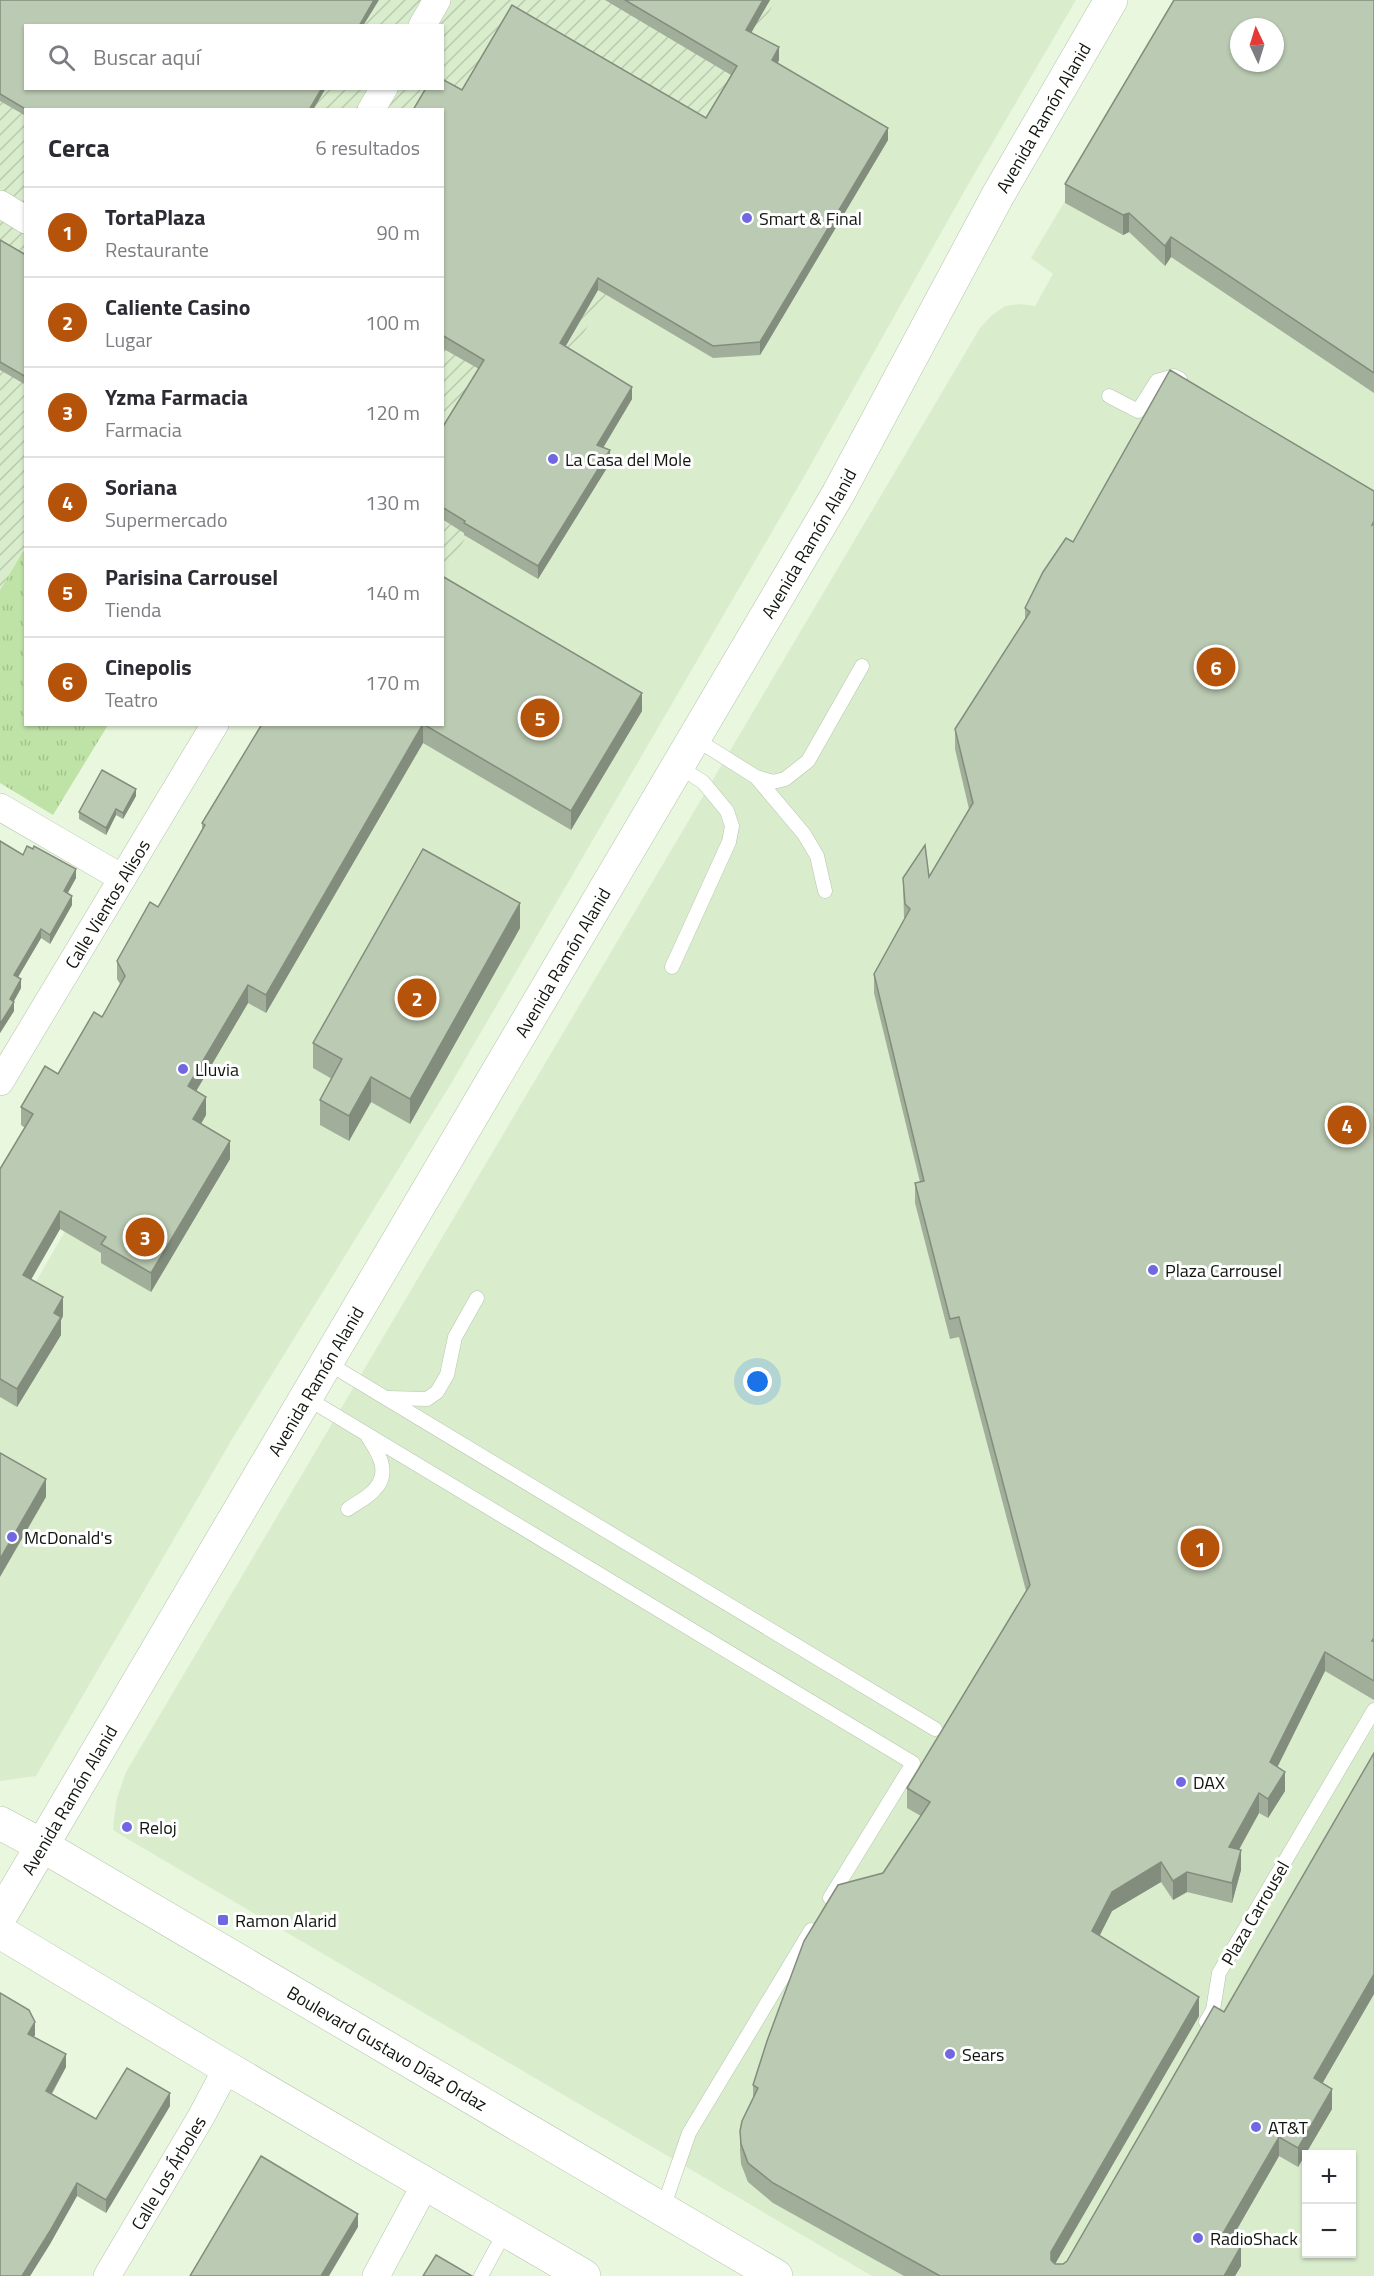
<!DOCTYPE html>
<html lang="es">
<head>
<meta charset="utf-8">
<style>
	:root { --surface:#fff; --page:#f2f2f3; --text:#2b2b33; --muted:#7c7c81; --line:#e1e1e2; --accent:#b45309 }
	body { margin:0; font-family:"Titillium Web",sans-serif; background:var(--page); color:var(--text) }
	.controls { position:absolute; right:18px; bottom:18px; display:grid; overflow:hidden; border-radius:0px; box-shadow:0 2px 4px #0004 }
	.controls button { width:54px; height:54px; display:grid; place-items:center; padding:0; border:0; border-bottom:2px solid var(--line); background:var(--surface); color:var(--text); font:30px sans-serif }
	.compass { position:absolute; left:1230px; top:18px; width:54px; height:54px; border-radius:50%; background:var(--surface); box-shadow:0 2px 4px #0004; rotate:356deg }
	.you { position:absolute; left:758px; top:1382px; width:21px; height:21px; margin:-15px; border:4px solid #fff; border-radius:50%; background:#1a73e8; box-shadow:0 0 0 9px #1a73e833 }
	.badge { display:grid; place-items:center; width:39px; height:39px; border-radius:50%; background:var(--accent); color:#fff; font-size:20px; font-weight:700 }
	.pin { position:absolute; translate:-50% -50%; border:3px solid #fff; box-shadow:0 2px 6px #0006 }
	.list { margin:0; padding:0; list-style:none }
	h2 { display:flex; justify-content:space-between; align-items:center; height:78px; margin:0; padding:0 24px; font-size:26px }
	h2 small { font-size:20px; font-weight:400; color:var(--muted) }
	.list li { display:grid; grid-template-columns:39px 1fr auto; gap:18px; align-items:center; box-sizing:border-box; height:90px; padding:0 24px; border-top:2px solid var(--line) }
	.list b { display:block; font-size:22px; white-space:nowrap }
	.list p { margin:0; font-size:20px; white-space:nowrap; color:var(--muted) }
	.list em { font-size:20px; font-style:normal; color:var(--muted) }
	.icon { flex:none; width:33px; height:33px; fill:none; stroke:currentColor; stroke-width:2; stroke-linecap:round; stroke-linejoin:round }
	.map { position:relative; flex:none; width:1374px; height:2276px; overflow:hidden }
	.search { position:absolute; background:var(--surface); box-shadow:0 2px 4px #0004; left:24px; top:24px; width:420px; height:66px; display:flex; align-items:center; gap:15px; box-sizing:border-box; padding:0 21px; border-radius:0px; color:var(--muted); font-size:22px }
	.panel { position:absolute; background:var(--surface); box-shadow:0 2px 4px #0004; left:24px; top:108px; width:420px; height:618px; border-radius:0px }
	.map>svg:first-child { display:block }
	.built { fill:#d9edcd; fill-rule:evenodd }
	.industrial { fill:url(#industrial-furrows); fill-rule:evenodd }
	.grass { fill:url(#grass-tufts) }
	.lines { fill:none; stroke-linecap:round; stroke-linejoin:round }
	.lane-casing { stroke:#b5c4ac; stroke-width:15 }
	.street-casing { stroke:#b5c4ac; stroke-width:28 }
	.secondary-casing { stroke:#b5c4ac; stroke-width:34 }
	.primary-casing { stroke:#b5c4ac; stroke-width:34 }
	.lane { stroke:#fff; stroke-width:14 }
	.street { stroke:#fff; stroke-width:27 }
	.secondary { stroke:#fff; stroke-width:33 }
	.primary { stroke:#fff; stroke-width:33 }
	.wall { fill:#a1ae99 }
	.shaded-wall { fill:#838d7d }
	.building { fill:#bbcab2; stroke:#838d7d; stroke-width:1.5; fill-rule:evenodd }
	.poi-dot { fill:#7267e2; stroke:#fff; stroke-width:2 }
	.labels { text-anchor:middle; dominant-baseline:central; stroke-width:6; stroke-linejoin:round; paint-order:stroke }
	.street-label { font-size:18px; fill:#10150d; stroke:#fff }
	.poi-label { font-size:18px; fill:#10150d; stroke:#fff; text-anchor:start }
</style>
</head>
<body>
<div class="map">
<svg width="1374" height="2276" viewBox="0 0 1374 2276">
	<defs>
		<pattern id="industrial-furrows" width="10" height="10" patternUnits="userSpaceOnUse" patternTransform="scale(1.5)"><rect width="10" height="10" fill="#d9edcd"/><path d="M-1 1l2-2M0 10L10 0M9 11l2-2" fill="none" stroke="#b9caaf"/></pattern>
		<pattern id="grass-tufts" width="24" height="20" patternUnits="userSpaceOnUse" patternTransform="scale(1.5)"><rect width="24" height="20" fill="#bfe3a7"/><path d="M3 7l-1-3M5 7V3M7 7l1-3M15 17l-1-3M17 17v-4M19 17l1-3" fill="none" stroke="#a3c28f"/></pattern>
	</defs>
	<rect width="100%" height="100%" fill="#e8f7de"/>
	<g class="built">
		<polygon points="775,0 1076,0 969,183 805,475 452,1082 234,1436 36,1776 0,1781 0,1344 357,725 442,724 443,577"/>
		<path d="M1185 0H1374V2276H872L131 1841 113 1830 115 1811 117 1798 126 1772 980 328 991 316 1005 306 1020 304 1035 306 1053 274 1031 258ZM1239 27H1275V63H1239ZM1306 2154H1352V2254H1306Z"/>
	</g>
	<path class="industrial" d="M0 0H776L443 577 442 110H26L25 547 0 590ZM26 26H442V88H26Z"/>
	<polygon class="grass" points="23,551 26,553 26,724 108,725 53,815 0,783 0,590"/>
	<g class="lines">
		<g class="lane-casing">
			<g id="lane">
				<polyline points="1109,396 1138,411 1157,381 1174,376 1180,379"/>
				<polyline points="694,738 756,777 804,834 817,856 825,891"/>
				<polyline points="756,777 773,782 785,779 808,761 862,666"/>
				<polyline points="672,967 729,842 732,826 727,811 703,782 678,766"/>
				<polyline points="326,1362 935,1729"/>
				<polyline points="305,1397 913,1763 830,1898"/>
				<polyline points="388,1398 427,1399 437,1392 447,1375 455,1337 477,1298"/>
				<path d="M348 1509C356 1503 369 1497 375 1489 391 1472 378 1452 368 1437"/>
				<polyline points="1206,2022 1213,2010 1219,1973 1374,1710"/>
				<polyline points="662,2211 689,2133 811,1930"/>
				<polyline points="481,2276 506,2230"/>
			</g>
		</g>
		<g class="street-casing">
			<g id="street">
				<polyline points="422,26 437,0"/>
				<polyline points="371,110 384,88"/>
				<polyline points="0,204 26,220"/>
				<polyline points="0,807 122,878"/>
				<path id="s1" d="M0 1082 215 724"/>
				<path id="s2" d="M107 2276 201 2117 227 2068"/>
				<polyline points="376,2276 426,2183"/>
			</g>
		</g>
		<g class="secondary-casing">
			<g id="secondary">
				<path id="s3" d="M0 1917 838 494 998 195 1111 0"/>
			</g>
		</g>
		<g class="primary-casing">
			<g id="primary">
				<path id="s4" d="M0 1823 43 1846 776 2276"/>
				<polyline points="0,1932 227,2068 584,2276"/>
			</g>
		</g>
		<use href="#lane" class="lane"/>
		<use href="#street" class="street"/>
		<use href="#secondary" class="secondary"/>
		<use href="#primary" class="primary"/>
	</g>
	<g class="wall">
		<polygon points="0,0 313,110 26,110 26,116 0,101"/>
		<polygon points="605,0 770,0 751,32 779,60 778,63 888,140 760,355 713,358 598,290 565,347 632,399 603,448 610,463 538,579 464,535 464,533 442,519 442,428 479,369 442,348 442,110 462,90 706,118 731,75"/>
		<polygon points="1374,0 1374,393 1171,257 1165,266 1129,232 1123,235 1065,203 1065,184"/>
		<polygon points="0,240 26,255 26,385 0,370"/>
		<polygon points="1374,491 1374,1700 1325,1671 1277,1767 1285,1791 1268,1818 1259,1813 1239,1850 1241,1870 1232,1903 1187,1892 1173,1900 1161,1882 1112,1911 1099,1936 1199,2016 1055,2264 1063,2264 1067,2261 1224,2012 1374,1994 1322,2083 1332,2109 1298,2167 1279,2156 1231,2240 1241,2266 1235,2276 904,2276 773,2203 748,2182 741,2164 740,2150 740,2131 753,2099 753,2085 883,1873 921,1816 907,1808 907,1788 1026,1591 959,1337 950,1339 915,1203 915,1183 920,1182 874,993 874,974 904,919 903,878 929,877 969,809 955,749 955,729 1025,620 1025,608 1073,542"/>
		<polygon points="642,711 571,830 423,743 266,1013 248,1003 196,1091 206,1115 201,1124 230,1159 151,1292 101,1263 101,1253 60,1229 31,1280 63,1316 61,1320 61,1335 17,1407 0,1397 0,1169 25,1128 21,1125 21,1107 58,1074 102,1017 120,984 117,979 117,961 158,907 202,829 202,823 262,724"/>
		<polygon points="136,796 123,819 116,815 106,835 79,819 79,812"/>
		<polygon points="0,841 23,855 76,878 67,893 72,905 50,944 41,938 18,977 21,988 14,1001 14,1011 0,1033"/>
		<polygon points="520,928 410,1124 371,1102 349,1141 320,1125 320,1100 332,1079 313,1068 313,1043"/>
		<polygon points="0,1993 35,2035 33,2037 66,2067 52,2094 96,2119 170,2106 106,2213 77,2196 50,2244 30,2276 0,2276"/>
	</g>
	<g class="shaded-wall">
		<polygon points="374,0 379,0 363,26 359,26"/>
		<polygon points="763,0 770,0 746,42 746,30"/>
		<polygon points="779,47 779,60 772,72 772,60"/>
		<polygon points="322,88 326,88 313,110 309,110"/>
		<polygon points="888,128 888,140 760,355 760,342"/>
		<polygon points="1129,213 1129,232 1123,235 1123,215"/>
		<polygon points="1171,237 1171,257 1165,266 1165,246"/>
		<polygon points="598,278 598,290 560,356 560,343"/>
		<polygon points="632,387 632,399 597,458 597,445"/>
		<polygon points="610,450 610,463 538,579 538,566"/>
		<polygon points="642,693 642,711 571,830 571,811"/>
		<polygon points="423,724 423,743 266,1013 266,995"/>
		<polygon points="136,789 136,796 123,819 123,813"/>
		<polygon points="116,809 116,815 106,835 106,828"/>
		<polygon points="76,869 76,878 64,900 64,891"/>
		<polygon points="72,896 72,905 50,944 50,935"/>
		<polygon points="520,903 520,928 410,1124 410,1099"/>
		<polygon points="41,929 41,938 14,984 14,975"/>
		<polygon points="21,979 21,988 10,1008 10,999"/>
		<polygon points="248,985 248,1003 188,1105 188,1086"/>
		<polygon points="14,1002 14,1011 0,1033 0,1024"/>
		<polygon points="371,1077 371,1102 349,1141 349,1116"/>
		<polygon points="206,1097 206,1115 193,1137 193,1119"/>
		<polygon points="230,1141 230,1159 151,1292 151,1273"/>
		<polygon points="60,1211 60,1229 23,1293 23,1275"/>
		<polygon points="63,1297 63,1316 61,1320 61,1335 17,1407 17,1389 54,1313"/>
		<polygon points="46,1479 46,1497 0,1577 0,1559"/>
		<polygon points="1325,1652 1325,1671 1270,1782 1270,1762"/>
		<polygon points="1285,1772 1285,1791 1268,1818 1268,1799"/>
		<polygon points="1259,1793 1259,1813 1229,1867 1229,1847"/>
		<polygon points="1241,1850 1241,1870 1232,1903 1232,1883"/>
		<polygon points="1161,1862 1161,1882 1112,1911 1092,1951 1092,1931 1112,1892"/>
		<polygon points="1187,1872 1187,1892 1173,1900 1173,1881"/>
		<polygon points="1374,1974 1374,1994 1314,2098 1314,2078"/>
		<polygon points="1199,1997 1199,2016 1051,2271 1051,2252"/>
		<polygon points="35,2022 35,2035 28,2047 28,2034"/>
		<polygon points="66,2054 66,2067 46,2103 46,2091"/>
		<polygon points="1332,2089 1332,2109 1298,2167 1298,2148"/>
		<polygon points="170,2093 170,2106 106,2213 106,2200"/>
		<polygon points="1279,2137 1279,2156 1222,2255 1222,2235"/>
		<polygon points="77,2183 77,2196 50,2244 30,2276 22,2276"/>
		<polygon points="358,2214 358,2227 329,2276 321,2276"/>
		<polygon points="1241,2246 1241,2266 1235,2276 1224,2276"/>
	</g>
	<g class="building">
		<polygon points="0,0 374,0 359,26 26,26 26,88 322,88 309,110 27,110 0,94"/>
		<polygon points="625,0 763,0 746,30 779,47 772,60 888,128 760,342 713,346 598,278 560,343 632,387 597,445 610,450 538,566 464,523 465,521 442,507 442,428 484,360 442,335 442,110 413,110 426,88 442,88 442,79 462,90 512,5 706,118 737,66"/>
		<path d="M1174 0H1374V373L1171 237 1165 246 1129 213 1123 215 1065 184ZM1239 27H1275V63H1239Z"/>
		<polygon points="0,240 26,255 26,377 0,362"/>
		<polygon points="1170,370 1374,491 1374,521 1372,525 1374,524 1374,1638 1372,1641 1374,1641 1374,1681 1325,1652 1270,1762 1285,1772 1268,1799 1259,1793 1229,1847 1241,1850 1232,1883 1187,1872 1173,1881 1161,1862 1112,1892 1092,1931 1199,1997 1051,2252 1051,2260 1055,2264 1063,2264 1067,2261 1214,2006 1224,2012 1374,1753 1374,1974 1314,2078 1332,2089 1298,2148 1279,2137 1222,2235 1241,2246 1224,2276 940,2276 773,2183 748,2163 741,2144 740,2131 742,2121 758,2088 753,2085 767,2041 804,1941 838,1885 883,1873 930,1802 907,1788 1030,1585 959,1317 950,1319 915,1183 924,1181 874,974 910,909 905,904 903,878 925,845 929,877 973,803 955,729 1030,612 1025,608 1043,572 1066,538 1073,542"/>
		<polygon points="442,576 642,693 571,811 423,724 442,724"/>
		<polygon points="262,724 423,724 266,995 248,985 188,1086 206,1097 193,1119 230,1141 151,1273 101,1244 106,1237 60,1211 23,1275 63,1297 54,1313 61,1317 17,1389 0,1379 0,1169 33,1114 21,1107 45,1066 58,1074 94,1012 102,1017 125,976 117,961 150,902 158,907 205,825 202,823"/>
		<polygon points="102,770 136,789 123,813 116,809 106,828 79,812"/>
		<polygon points="0,841 23,855 27,846 33,849 34,846 76,869 64,891 72,896 50,935 41,929 14,975 21,979 10,999 14,1002 0,1024"/>
		<polygon points="423,849 520,903 410,1099 371,1077 349,1116 320,1100 342,1059 313,1043"/>
		<polygon points="0,1453 46,1479 0,1559"/>
		<polygon points="0,1993 29,2010 35,2022 28,2034 66,2054 46,2091 96,2119 127,2068 170,2093 106,2200 77,2183 50,2231 22,2276 0,2276"/>
		<polygon points="261,2156 358,2214 321,2276 190,2276"/>
		<polygon points="436,2255 472,2276 423,2276"/>
	</g>
	<g class="poi-dot">
		<circle cx="747" cy="218" r="6"/>
		<circle cx="553" cy="459" r="6"/>
		<circle cx="183" cy="1069" r="6"/>
		<circle cx="1153" cy="1270" r="6"/>
		<circle cx="12" cy="1537" r="6"/>
		<circle cx="1181" cy="1782" r="6"/>
		<circle cx="127" cy="1827" r="6"/>
		<rect x="217" y="1914" width="12" height="12" rx="3"/>
		<circle cx="950" cy="2054" r="6"/>
		<circle cx="1256" cy="2127" r="6"/>
		<circle cx="1198" cy="2238" r="6"/>
	</g>
	<g class="labels">
		<g class="street-label">
			<text stroke="none"><textPath href="#s3" startOffset="2080">Avenida Ramón Alanid</textPath></text>
			<text stroke="none"><textPath href="#s3" startOffset="1594">Avenida Ramón Alanid</textPath></text>
			<text stroke="none"><textPath href="#s1" startOffset="208">Calle Vientos Alisos</textPath></text>
			<text stroke="none"><textPath href="#s3" startOffset="1108">Avenida Ramón Alanid</textPath></text>
			<text stroke="none"><textPath href="#s3" startOffset="622">Avenida Ramón Alanid</textPath></text>
			<text stroke="none"><textPath href="#s3" startOffset="136">Avenida Ramón Alanid</textPath></text>
			<text transform="translate(1255 1913) rotate(-60)">Plaza Carrousel</text>
			<text stroke="none"><textPath href="#s4" startOffset="448">Boulevard Gustavo Díaz Ordaz</textPath></text>
			<text stroke="none"><textPath href="#s2" startOffset="120">Calle Los Árboles</textPath></text>
		</g>
		<g class="poi-label">
			<text x="759" y="218">Smart &amp; Final</text>
			<text x="565" y="459">La Casa del Mole</text>
			<text x="195" y="1069">Lluvia</text>
			<text x="1165" y="1270">Plaza Carrousel</text>
			<text x="24" y="1537">McDonald's</text>
			<text x="1193" y="1782">DAX</text>
			<text x="139" y="1827">Reloj</text>
			<text x="235" y="1920">Ramon Alarid</text>
			<text x="962" y="2054">Sears</text>
			<text x="1268" y="2127">AT&amp;T</text>
			<text x="1210" y="2238">RadioShack</text>
		</g>
	</g>
</svg>
<div class="controls">
<button>+</button>
<button>−</button>
</div>
<svg class="compass" viewBox="-18 -18 36 36"><path d="M0-13l5 13h-10z" fill="#e53935"/><path d="M0 13l5-13h-10z" fill="#7c7c81"/></svg>
<div class="you"></div>
<div class="pin badge" style="left:1200px;top:1548px">1</div>
<div class="pin badge" style="left:417px;top:998px">2</div>
<div class="pin badge" style="left:145px;top:1237px">3</div>
<div class="pin badge" style="left:1347px;top:1125px">4</div>
<div class="pin badge" style="left:540px;top:718px">5</div>
<div class="pin badge" style="left:1216px;top:667px">6</div>
<div class="search"><svg class="icon" aria-label="search" viewBox="0 0 24 24"><circle cx="10" cy="10" r="6"/><path d="M15 15l6 6"/></svg>Buscar aquí</div>
<section class="panel">
<h2>Cerca<small>6 resultados</small></h2>
<ul class="list">
<li><span class="badge">1</span><div><b>TortaPlaza</b><p>Restaurante</p></div><em>90 m</em></li>
<li><span class="badge">2</span><div><b>Caliente Casino</b><p>Lugar</p></div><em>100 m</em></li>
<li><span class="badge">3</span><div><b>Yzma Farmacia</b><p>Farmacia</p></div><em>120 m</em></li>
<li><span class="badge">4</span><div><b>Soriana</b><p>Supermercado</p></div><em>130 m</em></li>
<li><span class="badge">5</span><div><b>Parisina Carrousel</b><p>Tienda</p></div><em>140 m</em></li>
<li><span class="badge">6</span><div><b>Cinepolis</b><p>Teatro</p></div><em>170 m</em></li>
</ul>
</section>
</div>
</body>
</html>
